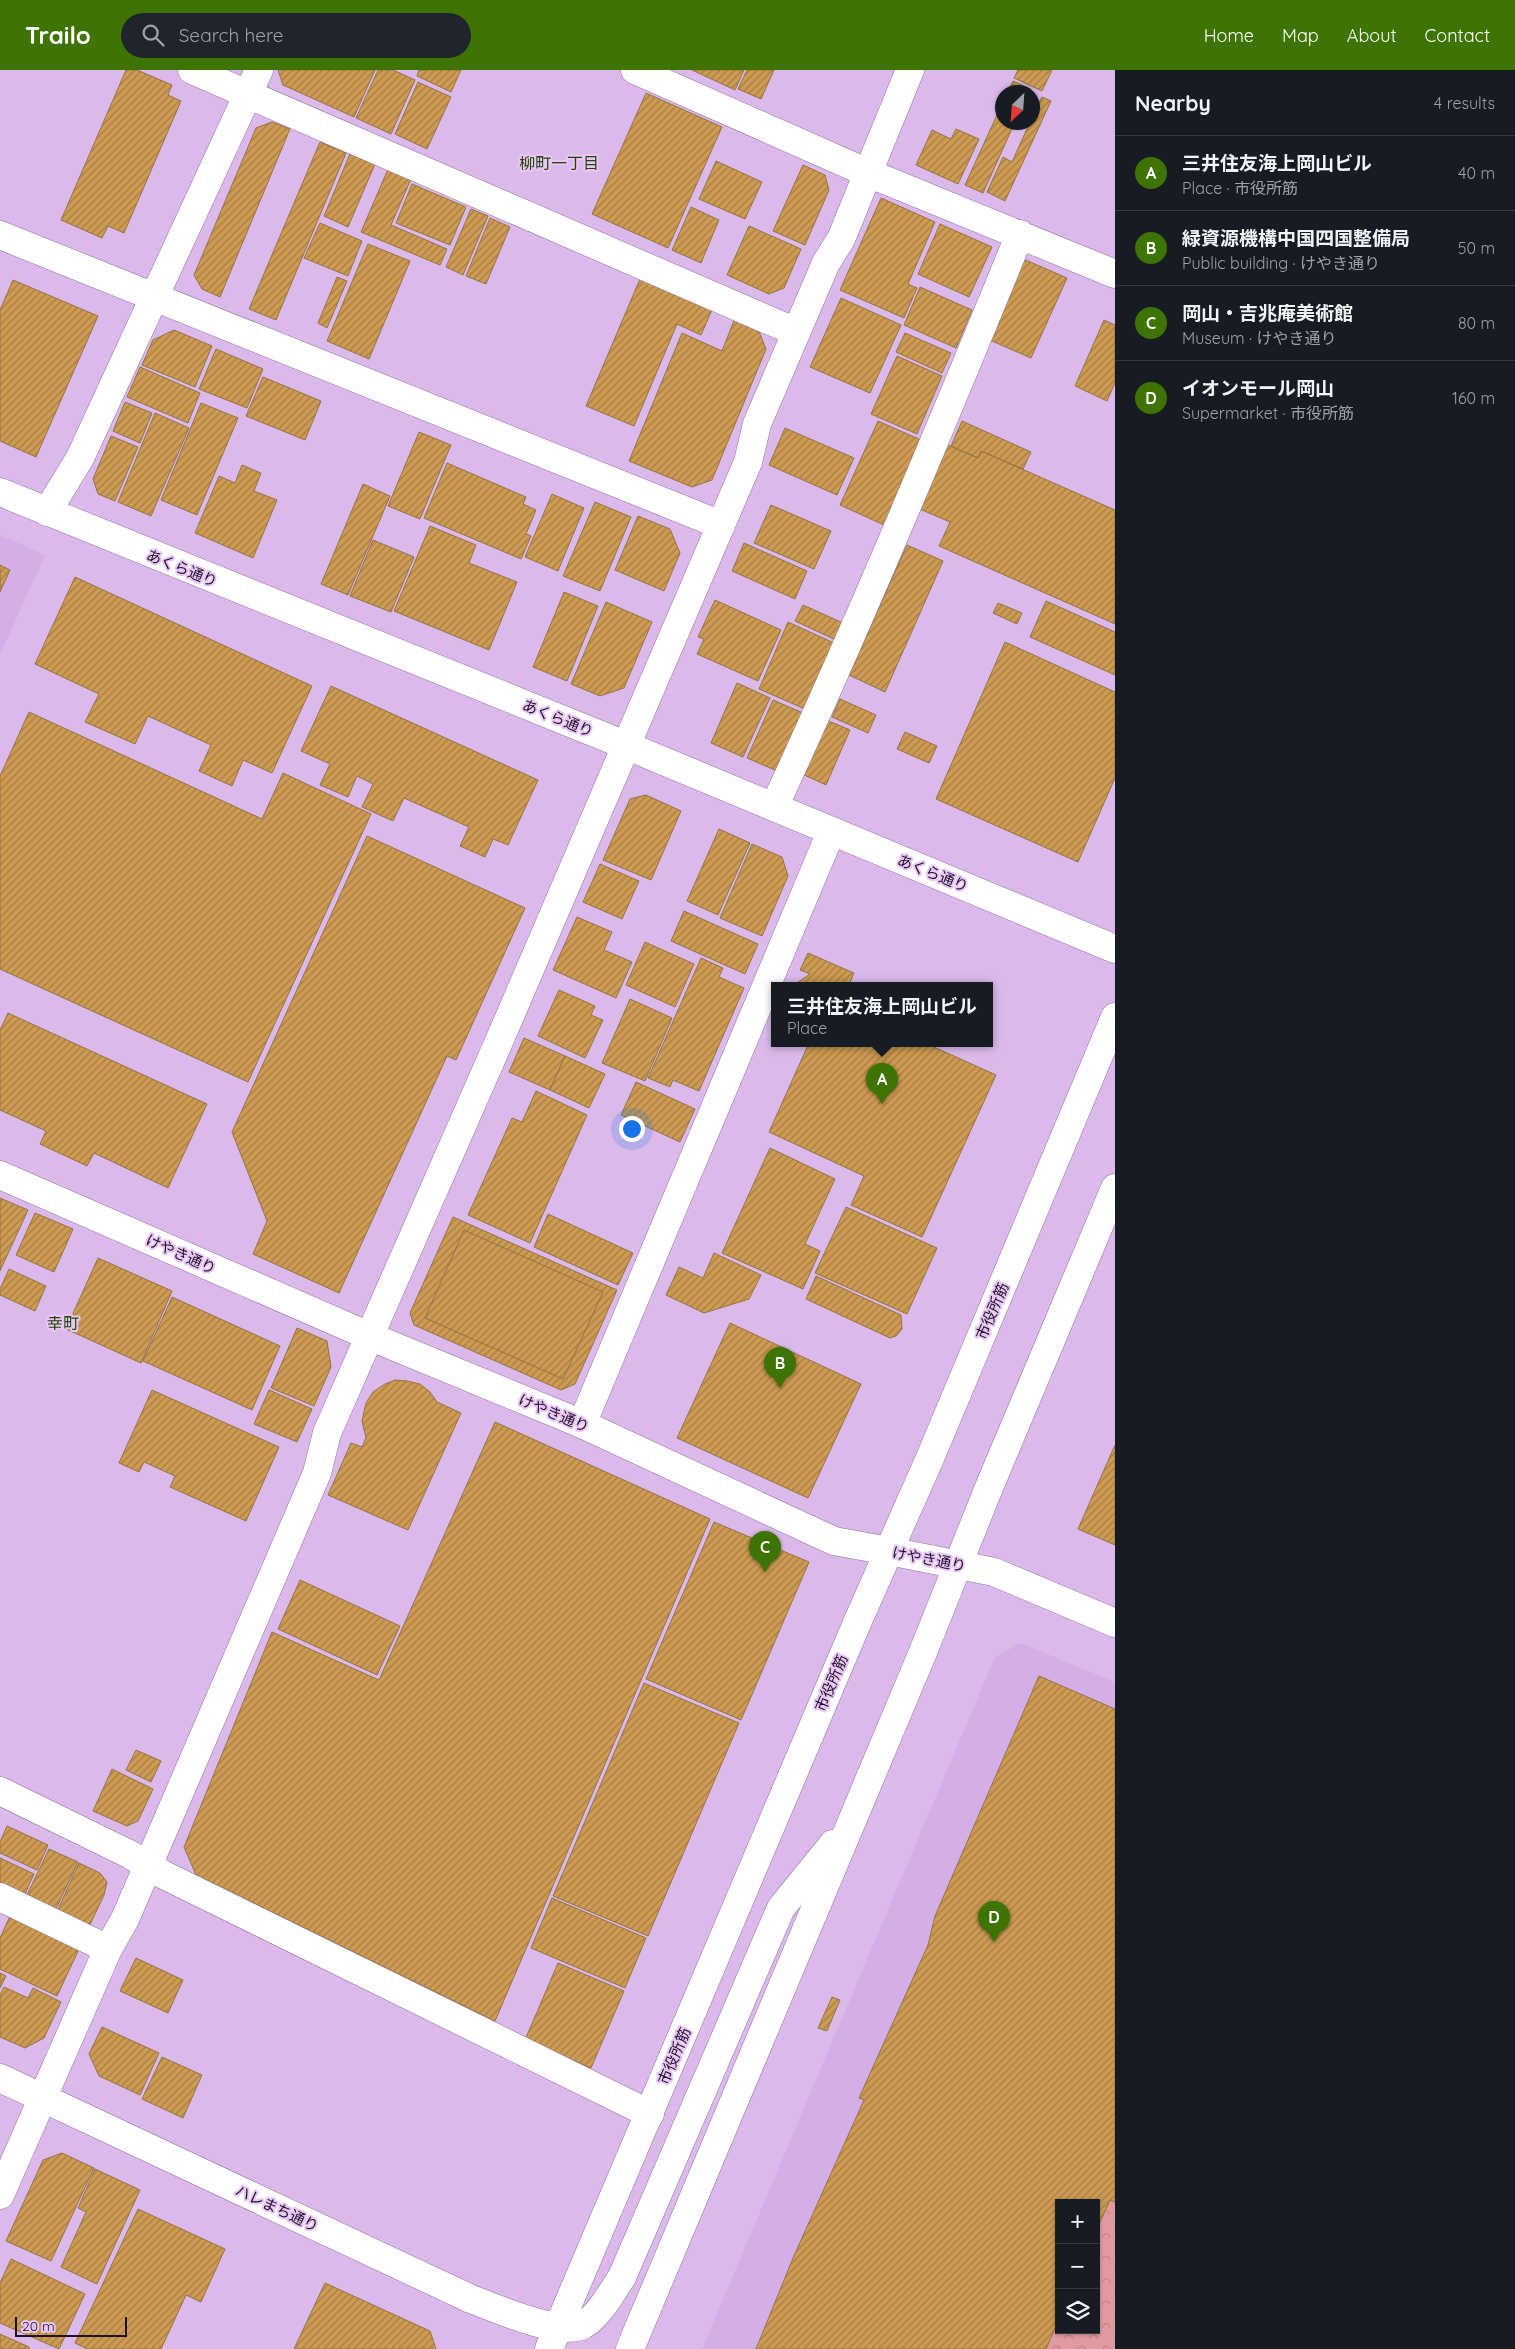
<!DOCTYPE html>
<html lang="en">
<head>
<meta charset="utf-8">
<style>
	:root { --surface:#171b24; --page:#20242c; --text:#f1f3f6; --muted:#9ea1a6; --line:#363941; --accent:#3d7403 }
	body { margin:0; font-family:Quicksand,"Noto Sans JP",sans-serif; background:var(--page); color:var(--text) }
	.controls { position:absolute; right:15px; bottom:15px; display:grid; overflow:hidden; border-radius:0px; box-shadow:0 1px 4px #0004 }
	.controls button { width:45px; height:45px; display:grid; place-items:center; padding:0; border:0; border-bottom:1px solid var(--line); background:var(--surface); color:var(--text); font:25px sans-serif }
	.compass { position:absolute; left:995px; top:15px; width:45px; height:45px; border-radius:50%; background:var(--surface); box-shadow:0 1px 4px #0004; rotate:205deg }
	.scale { position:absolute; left:15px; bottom:12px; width:112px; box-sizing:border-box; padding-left:5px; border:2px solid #1e1224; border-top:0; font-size:14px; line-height:18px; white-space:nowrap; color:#1e1224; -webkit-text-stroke:4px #e8c7f8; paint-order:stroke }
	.you { position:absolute; left:631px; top:1058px; width:18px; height:18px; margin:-12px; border:4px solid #fff; border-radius:50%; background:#1a73e8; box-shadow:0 0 0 8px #1a73e833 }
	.badge { display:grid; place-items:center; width:32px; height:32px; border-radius:50%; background:var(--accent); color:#fff; font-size:16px; font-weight:700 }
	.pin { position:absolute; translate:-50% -41px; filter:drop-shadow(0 1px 2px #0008) }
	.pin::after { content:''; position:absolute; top:26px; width:18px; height:15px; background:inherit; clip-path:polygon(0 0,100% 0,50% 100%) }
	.popup { position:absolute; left:771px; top:912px; width:222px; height:65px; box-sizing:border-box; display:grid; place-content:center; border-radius:0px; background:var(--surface); filter:drop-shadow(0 1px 4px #0005); font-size:16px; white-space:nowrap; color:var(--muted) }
	.popup b { font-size:19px; color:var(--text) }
	.popup::after { content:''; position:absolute; left:50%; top:100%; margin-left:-10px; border:10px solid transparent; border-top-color:var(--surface) }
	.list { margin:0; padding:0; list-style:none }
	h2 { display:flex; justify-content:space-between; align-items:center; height:65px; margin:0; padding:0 20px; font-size:21px }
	h2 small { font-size:16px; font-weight:400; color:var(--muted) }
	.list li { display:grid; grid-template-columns:32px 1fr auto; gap:15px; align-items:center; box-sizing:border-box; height:75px; padding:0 20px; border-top:1px solid var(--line) }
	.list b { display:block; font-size:19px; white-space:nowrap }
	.list p { margin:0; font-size:16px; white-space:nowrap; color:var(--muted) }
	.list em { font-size:16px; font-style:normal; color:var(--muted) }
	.icon { flex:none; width:28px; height:28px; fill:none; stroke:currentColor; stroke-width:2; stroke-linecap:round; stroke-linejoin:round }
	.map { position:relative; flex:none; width:1115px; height:2279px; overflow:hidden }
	header { display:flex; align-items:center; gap:30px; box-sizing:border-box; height:70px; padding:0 25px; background:var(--accent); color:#fff }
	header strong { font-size:24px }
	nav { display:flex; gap:28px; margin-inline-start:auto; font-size:18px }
	.search { width:350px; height:45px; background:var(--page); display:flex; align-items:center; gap:12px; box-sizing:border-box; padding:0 18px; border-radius:28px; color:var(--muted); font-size:19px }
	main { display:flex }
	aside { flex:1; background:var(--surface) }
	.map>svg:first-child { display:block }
	.built { fill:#d4afe7; fill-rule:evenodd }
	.park { fill:url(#park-crowns) }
	.building { fill:url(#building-hatch); stroke:#947344 }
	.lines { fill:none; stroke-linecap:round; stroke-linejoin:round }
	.street-casing { stroke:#9172a0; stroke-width:29 }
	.secondary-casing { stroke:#9172a0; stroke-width:29 }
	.street { stroke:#fff; stroke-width:28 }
	.secondary { stroke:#fff; stroke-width:28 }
	.labels { text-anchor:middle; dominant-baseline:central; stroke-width:4; stroke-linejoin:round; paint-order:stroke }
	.street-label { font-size:15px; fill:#1e1224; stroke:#e8c7f8 }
	.neighbourhood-label { font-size:16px; fill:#224502; stroke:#e8c7f8 }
</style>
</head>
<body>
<header>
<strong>Trailo</strong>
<div class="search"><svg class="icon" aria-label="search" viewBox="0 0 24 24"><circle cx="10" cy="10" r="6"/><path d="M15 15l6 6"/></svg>Search here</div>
<nav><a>Home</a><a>Map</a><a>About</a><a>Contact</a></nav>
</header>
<main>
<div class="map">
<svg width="1115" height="2279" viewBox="0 0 1115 2279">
	<defs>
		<pattern id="park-crowns" width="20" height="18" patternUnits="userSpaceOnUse" patternTransform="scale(1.25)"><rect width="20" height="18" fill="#e19ba0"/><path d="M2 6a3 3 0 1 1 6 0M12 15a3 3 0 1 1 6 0" fill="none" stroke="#c1848a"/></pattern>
		<pattern id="building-hatch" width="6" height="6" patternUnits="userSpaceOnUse" patternTransform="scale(1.25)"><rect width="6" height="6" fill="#cd9b52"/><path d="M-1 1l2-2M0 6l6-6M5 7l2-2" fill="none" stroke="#a67d44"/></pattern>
	</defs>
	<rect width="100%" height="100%" fill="#dbbaeb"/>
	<g class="built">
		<polygon points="0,465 45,485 0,585"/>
		<path d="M1021 1573 1115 1612V2279H702L995 1587ZM1059 2133H1096V2260H1059Z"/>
	</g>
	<polygon class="park" points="1110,2130 1115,2132 1115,2279 1046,2279 1059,2249 1059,2260 1096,2260 1096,2161"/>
	<g class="building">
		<polygon points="126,0 137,0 172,15 168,25 181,31 124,163 108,156 102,168 61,150"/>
		<polygon points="278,0 375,0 354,47 283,15"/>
		<polygon points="378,0 393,0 415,10 391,64 356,48"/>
		<polygon points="419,0 461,0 451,22 417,6"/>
		<polygon points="692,0 744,0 735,20"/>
		<polygon points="747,0 774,0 761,29 738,19"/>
		<polygon points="1018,0 1052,0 1042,21 1014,8"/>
		<polygon points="1013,11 1031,19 1029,22 1008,22"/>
		<polygon points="418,12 451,27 427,79 395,64"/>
		<polygon points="646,23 722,57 668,178 592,144"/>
		<polygon points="1042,27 1051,31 1005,131 987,122 1003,87 1012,92 1030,52 1032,52 1032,46"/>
		<polygon points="1002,34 1002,52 1015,52 983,123 965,115"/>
		<polygon points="272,52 290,59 220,227 202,219 194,205 256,58"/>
		<polygon points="956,59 979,69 958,114 916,95 932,60 951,69"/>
		<polygon points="320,72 346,83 276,250 249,239"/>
		<polygon points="350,84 375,94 348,157 324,146"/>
		<polygon points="716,91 762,112 745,149 699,129"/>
		<polygon points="803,95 825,105 829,120 805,175 773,161"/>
		<polygon points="388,99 411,109 391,155 447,179 440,195 361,162"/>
		<polygon points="412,114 466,137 450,175 396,153"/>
		<polygon points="881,128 935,152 908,214 917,218 904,248 840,220"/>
		<polygon points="691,137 719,150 701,193 672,180"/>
		<polygon points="471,139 488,146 463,205 446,197"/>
		<polygon points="490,148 510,157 486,214 466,206"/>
		<polygon points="320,153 362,171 348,206 304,188"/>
		<polygon points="940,154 992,177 969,227 918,204"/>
		<polygon points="749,156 801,179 784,218 769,224 727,205"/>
		<polygon points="368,174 410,191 369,289 327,271"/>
		<polygon points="1021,188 1067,208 1031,288 985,268"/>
		<polygon points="337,207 347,211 327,258 318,253"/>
		<polygon points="640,209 712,240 701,265 677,254 634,356 586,336"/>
		<polygon points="13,210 98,246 36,387 0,371 0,240"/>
		<polygon points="920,217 972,240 956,278 904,255"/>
		<polygon points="841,228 901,255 870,323 810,297"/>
		<polygon points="735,248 758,259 766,279 712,410 692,417 629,391 682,263 722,281"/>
		<polygon points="1104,250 1115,255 1115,313 1107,331 1075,316"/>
		<polygon points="174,260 212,276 195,317 142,295 153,270"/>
		<polygon points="905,263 951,283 942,303 896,282"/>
		<polygon points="216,279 263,299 247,338 199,319"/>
		<polygon points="897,286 942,306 917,364 871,344"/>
		<polygon points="140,297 200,323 188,353 127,327"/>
		<polygon points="263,307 321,331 305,370 246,346"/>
		<polygon points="125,332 152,343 140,373 113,361"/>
		<polygon points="201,333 238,348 197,445 161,430"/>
		<polygon points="155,343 189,358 151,446 118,432"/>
		<polygon points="878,351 921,370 884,455 840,435"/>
		<polygon points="962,351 1031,382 1023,399 981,381 978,388 951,376"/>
		<polygon points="785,358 854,388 837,425 769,395"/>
		<polygon points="419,362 451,375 420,449 388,436"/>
		<polygon points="111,366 138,377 115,431 98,424 93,409"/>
		<polygon points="943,373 978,388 981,381 1115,440 1115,554 939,476 950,452 915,437"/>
		<polygon points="447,393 526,427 523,434 536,440 526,464 531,466 521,489 424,448"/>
		<polygon points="242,395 261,403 254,421 277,430 253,488 195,463 219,406 235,413"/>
		<polygon points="363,414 390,426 348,525 321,514"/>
		<polygon points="552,424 584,438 558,501 525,487"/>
		<polygon points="595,432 631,447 600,521 563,506"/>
		<polygon points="771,435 831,461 814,499 754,473"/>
		<polygon points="638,446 670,459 680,483 664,521 615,500"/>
		<polygon points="430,456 476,475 469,493 517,512 489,580 394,541"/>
		<polygon points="373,470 414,487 391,542 350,526"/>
		<polygon points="744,473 807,501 795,529 732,501"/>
		<polygon points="907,475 943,491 885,622 849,605"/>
		<polygon points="0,495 10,500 0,522"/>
		<polygon points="75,507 312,616 272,703 243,690 232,716 199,701 211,675 148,646 135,674 85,652 99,624 35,594"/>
		<polygon points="564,522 598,536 567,611 533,597"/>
		<polygon points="715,530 781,560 758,611 697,584 704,569 698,567"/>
		<polygon points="1046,531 1115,562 1115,605 1030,567"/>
		<polygon points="606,532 652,552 624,618 600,626 571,614"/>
		<polygon points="998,533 1022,543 1017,554 993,543"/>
		<polygon points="803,535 843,553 836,570 795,551"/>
		<polygon points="788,552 834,573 805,639 759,619"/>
		<polygon points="1005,572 1115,622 1115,708 1078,792 936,729"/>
		<polygon points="737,613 770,628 743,687 711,673"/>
		<polygon points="331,616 538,710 508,775 493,769 485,787 460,776 469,757 404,728 393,751 362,737 373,714 357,706 348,727 320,715 330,694 301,681"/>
		<polygon points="840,629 876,645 868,663 832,647"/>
		<polygon points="773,630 803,643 777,701 747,688"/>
		<polygon points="29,642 262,749 283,703 371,744 248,1012 0,899 0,706"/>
		<polygon points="824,649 850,660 826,715 800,703"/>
		<polygon points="905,662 937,676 929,693 897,679"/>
		<polygon points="646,725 681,741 651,810 603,790 630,729"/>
		<polygon points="719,759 750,773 718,845 687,831"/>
		<polygon points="367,766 525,838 456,990 447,986 339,1223 253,1184 267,1151 232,1062"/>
		<polygon points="752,774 782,787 788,806 762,866 720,848"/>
		<polygon points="600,794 639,811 622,849 583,832"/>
		<polygon points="684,841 758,874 745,904 671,871"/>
		<polygon points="577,847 612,862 604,880 632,892 616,928 553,900"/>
		<polygon points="645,872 694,894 675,937 626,915"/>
		<polygon points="808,883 854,903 849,915 794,915 810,904 800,900"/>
		<polygon points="701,888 723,898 719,907 744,918 699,1021 673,1010 670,1017 648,1008"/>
		<polygon points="559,920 595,936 591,945 603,950 585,988 538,966"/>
		<polygon points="630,929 672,948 645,1011 602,993"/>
		<polygon points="8,943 207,1034 168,1118 94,1083 87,1096 40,1074 46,1061 0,1040 0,960"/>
		<polygon points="524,968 565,986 550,1020 509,1002"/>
		<polygon points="809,973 925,973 996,1005 922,1167 851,1135 864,1106 769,1062"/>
		<polygon points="565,986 605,1004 589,1038 550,1020"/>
		<polygon points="636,1012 695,1039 680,1072 621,1045"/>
		<polygon points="536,1021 587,1045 530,1173 468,1145 512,1048 522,1052"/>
		<polygon points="770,1078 835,1109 805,1174 820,1181 803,1219 722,1183"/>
		<polygon points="0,1128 28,1140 0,1201"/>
		<polygon points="846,1137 937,1178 907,1244 815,1203"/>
		<polygon points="35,1143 73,1159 54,1202 16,1185"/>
		<polygon points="548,1144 633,1183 618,1215 534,1177"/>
		<polygon points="453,1147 617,1220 575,1314 561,1320 414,1255 410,1243"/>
		<polygon points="464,1160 603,1222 563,1309 425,1248"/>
		<polygon points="714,1183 761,1205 749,1229 704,1243 666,1225 679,1197 703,1208"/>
		<polygon points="98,1188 172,1221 141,1293 66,1259"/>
		<polygon points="9,1199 46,1216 35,1241 0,1225 0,1219"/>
		<polygon points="816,1206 901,1245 902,1259 896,1266 890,1268 806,1229"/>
		<polygon points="172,1227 280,1276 252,1340 143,1291"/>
		<polygon points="730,1253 861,1314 808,1428 677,1368"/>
		<polygon points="297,1258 327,1271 331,1297 314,1336 271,1318"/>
		<polygon points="395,1310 407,1311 420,1314 430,1322 437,1332 461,1343 408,1460 328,1425 351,1373 362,1377 366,1368 362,1351 366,1333 373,1322 385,1314"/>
		<polygon points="152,1320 279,1377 246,1451 170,1417 175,1406 144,1392 139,1402 119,1393"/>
		<polygon points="269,1320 312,1339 297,1372 254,1354"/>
		<polygon points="495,1352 710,1449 495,1951 196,1805 184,1777 272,1562 379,1610"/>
		<polygon points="1115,1375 1115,1475 1078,1459"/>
		<polygon points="714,1452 809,1492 741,1650 646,1609"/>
		<polygon points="300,1510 400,1556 377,1605 278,1559"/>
		<polygon points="1039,1606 1115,1639 1115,2132 1110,2130 1096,2161 1096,2133 1059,2133 1059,2249 1046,2279 756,2279 793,2188 864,2030 859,2028 928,1875 935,1846"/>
		<polygon points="644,1613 739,1653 648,1866 553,1826"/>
		<polygon points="136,1680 161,1691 151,1712 126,1700"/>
		<polygon points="112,1699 153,1719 138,1751 127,1756 93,1741"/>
		<polygon points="7,1756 48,1775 37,1800 0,1783 0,1772"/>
		<polygon points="49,1779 78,1792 55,1841 26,1827"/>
		<polygon points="0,1788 34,1804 24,1826 0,1815"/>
		<polygon points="79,1793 100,1803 107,1812 104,1825 87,1861 55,1846"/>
		<polygon points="552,1828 646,1868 625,1918 531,1878"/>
		<polygon points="11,1844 80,1877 57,1926 0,1899 0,1868"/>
		<polygon points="136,1888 183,1910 168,1943 120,1921"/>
		<polygon points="558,1893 624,1921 591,1998 525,1970"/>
		<polygon points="0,1903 6,1906 0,1918"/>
		<polygon points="4,1917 28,1928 33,1918 61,1932 44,1968 25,1978 0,1967 0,1925"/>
		<polygon points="832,1927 840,1930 827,1961 818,1958"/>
		<polygon points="102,1957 159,1983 140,2025 99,2006 89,1984"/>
		<polygon points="162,1987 202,2005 183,2048 142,2029"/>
		<polygon points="62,2083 94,2098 51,2191 6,2171 43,2090"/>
		<polygon points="95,2099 140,2120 97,2214 61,2197 86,2142 78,2138"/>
		<polygon points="138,2139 225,2179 201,2232 186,2225 161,2279 87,2279 75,2273"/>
		<polygon points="11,2189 85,2224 59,2279 0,2253 0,2213"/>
		<polygon points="325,2213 430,2261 436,2279 294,2279"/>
		<polygon points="0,2264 29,2277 29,2279 0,2279"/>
	</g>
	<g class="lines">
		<g class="street-casing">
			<g id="street">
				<polyline points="192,0 796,262"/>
				<polyline points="635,0 868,103 1115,204"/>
				<polyline points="0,165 721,455"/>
				<polyline points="47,442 80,388 259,0"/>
				<path d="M774 737C861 549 941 357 1020 164"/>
				<polyline points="0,1105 369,1266 582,1354 834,1471 889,1481"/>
				<polyline points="582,1354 831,762"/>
				<polyline points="0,1721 131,1785 162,1804 650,2044"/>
				<polyline points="0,1827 108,1879"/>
				<polyline points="0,2125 108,1879 125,1849 317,1403 327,1363 497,976 748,392 757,354 826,193 841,169 910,0"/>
			</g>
		</g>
		<g class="secondary-casing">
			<g id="secondary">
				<polyline points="0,422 625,675 1115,879"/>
				<polyline points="889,1481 994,1502 1115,1553"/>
				<path d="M0 2008 471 2229C495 2238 560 2267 583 2255 600 2245 611 2223 622 2207L781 1838 833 1774"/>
				<polyline points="549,2279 857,1553 930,1388 1115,947"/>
				<polyline points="630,2279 923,1582 990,1415 1115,1118"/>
			</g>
		</g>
		<use href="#street" class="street"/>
		<use href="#secondary" class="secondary"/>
	</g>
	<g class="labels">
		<g class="street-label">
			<text transform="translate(182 498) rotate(22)">あくら通り</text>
			<text transform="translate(558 648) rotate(22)">あくら通り</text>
			<text transform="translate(933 803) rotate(22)">あくら通り</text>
			<text transform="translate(181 1184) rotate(24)">けやき通り</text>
			<text transform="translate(992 1241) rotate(-67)">市役所筋</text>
			<text transform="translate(554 1343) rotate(23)">けやき通り</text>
			<text transform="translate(929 1489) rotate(11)">けやき通り</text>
			<text transform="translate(831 1613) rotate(-67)">市役所筋</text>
			<text transform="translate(674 1986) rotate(-67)">市役所筋</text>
			<text transform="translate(277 2138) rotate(25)">ハレまち通り</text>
		</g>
		<g class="neighbourhood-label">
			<text x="559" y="93">柳町一丁目</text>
			<text x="63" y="1253">幸町</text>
		</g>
	</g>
</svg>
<div class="controls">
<button>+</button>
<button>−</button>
<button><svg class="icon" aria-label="layers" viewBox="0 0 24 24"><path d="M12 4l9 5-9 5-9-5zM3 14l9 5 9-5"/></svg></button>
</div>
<svg class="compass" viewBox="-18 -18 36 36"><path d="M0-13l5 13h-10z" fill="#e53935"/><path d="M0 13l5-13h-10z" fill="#9ea1a6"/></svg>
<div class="scale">20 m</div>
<div class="you"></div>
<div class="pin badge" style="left:882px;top:1034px">A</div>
<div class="popup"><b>三井住友海上岡山ビル</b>Place</div>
<div class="pin badge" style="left:780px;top:1318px">B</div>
<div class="pin badge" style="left:765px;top:1502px">C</div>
<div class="pin badge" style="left:994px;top:1872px">D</div>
</div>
<aside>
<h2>Nearby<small>4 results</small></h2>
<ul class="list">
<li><span class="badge">A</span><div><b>三井住友海上岡山ビル</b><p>Place · 市役所筋</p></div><em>40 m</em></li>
<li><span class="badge">B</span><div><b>緑資源機構中国四国整備局</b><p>Public building · けやき通り</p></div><em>50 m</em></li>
<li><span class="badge">C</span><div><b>岡山・吉兆庵美術館</b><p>Museum · けやき通り</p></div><em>80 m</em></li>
<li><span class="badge">D</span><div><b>イオンモール岡山</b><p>Supermarket · 市役所筋</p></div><em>160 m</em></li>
</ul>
</aside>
</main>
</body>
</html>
